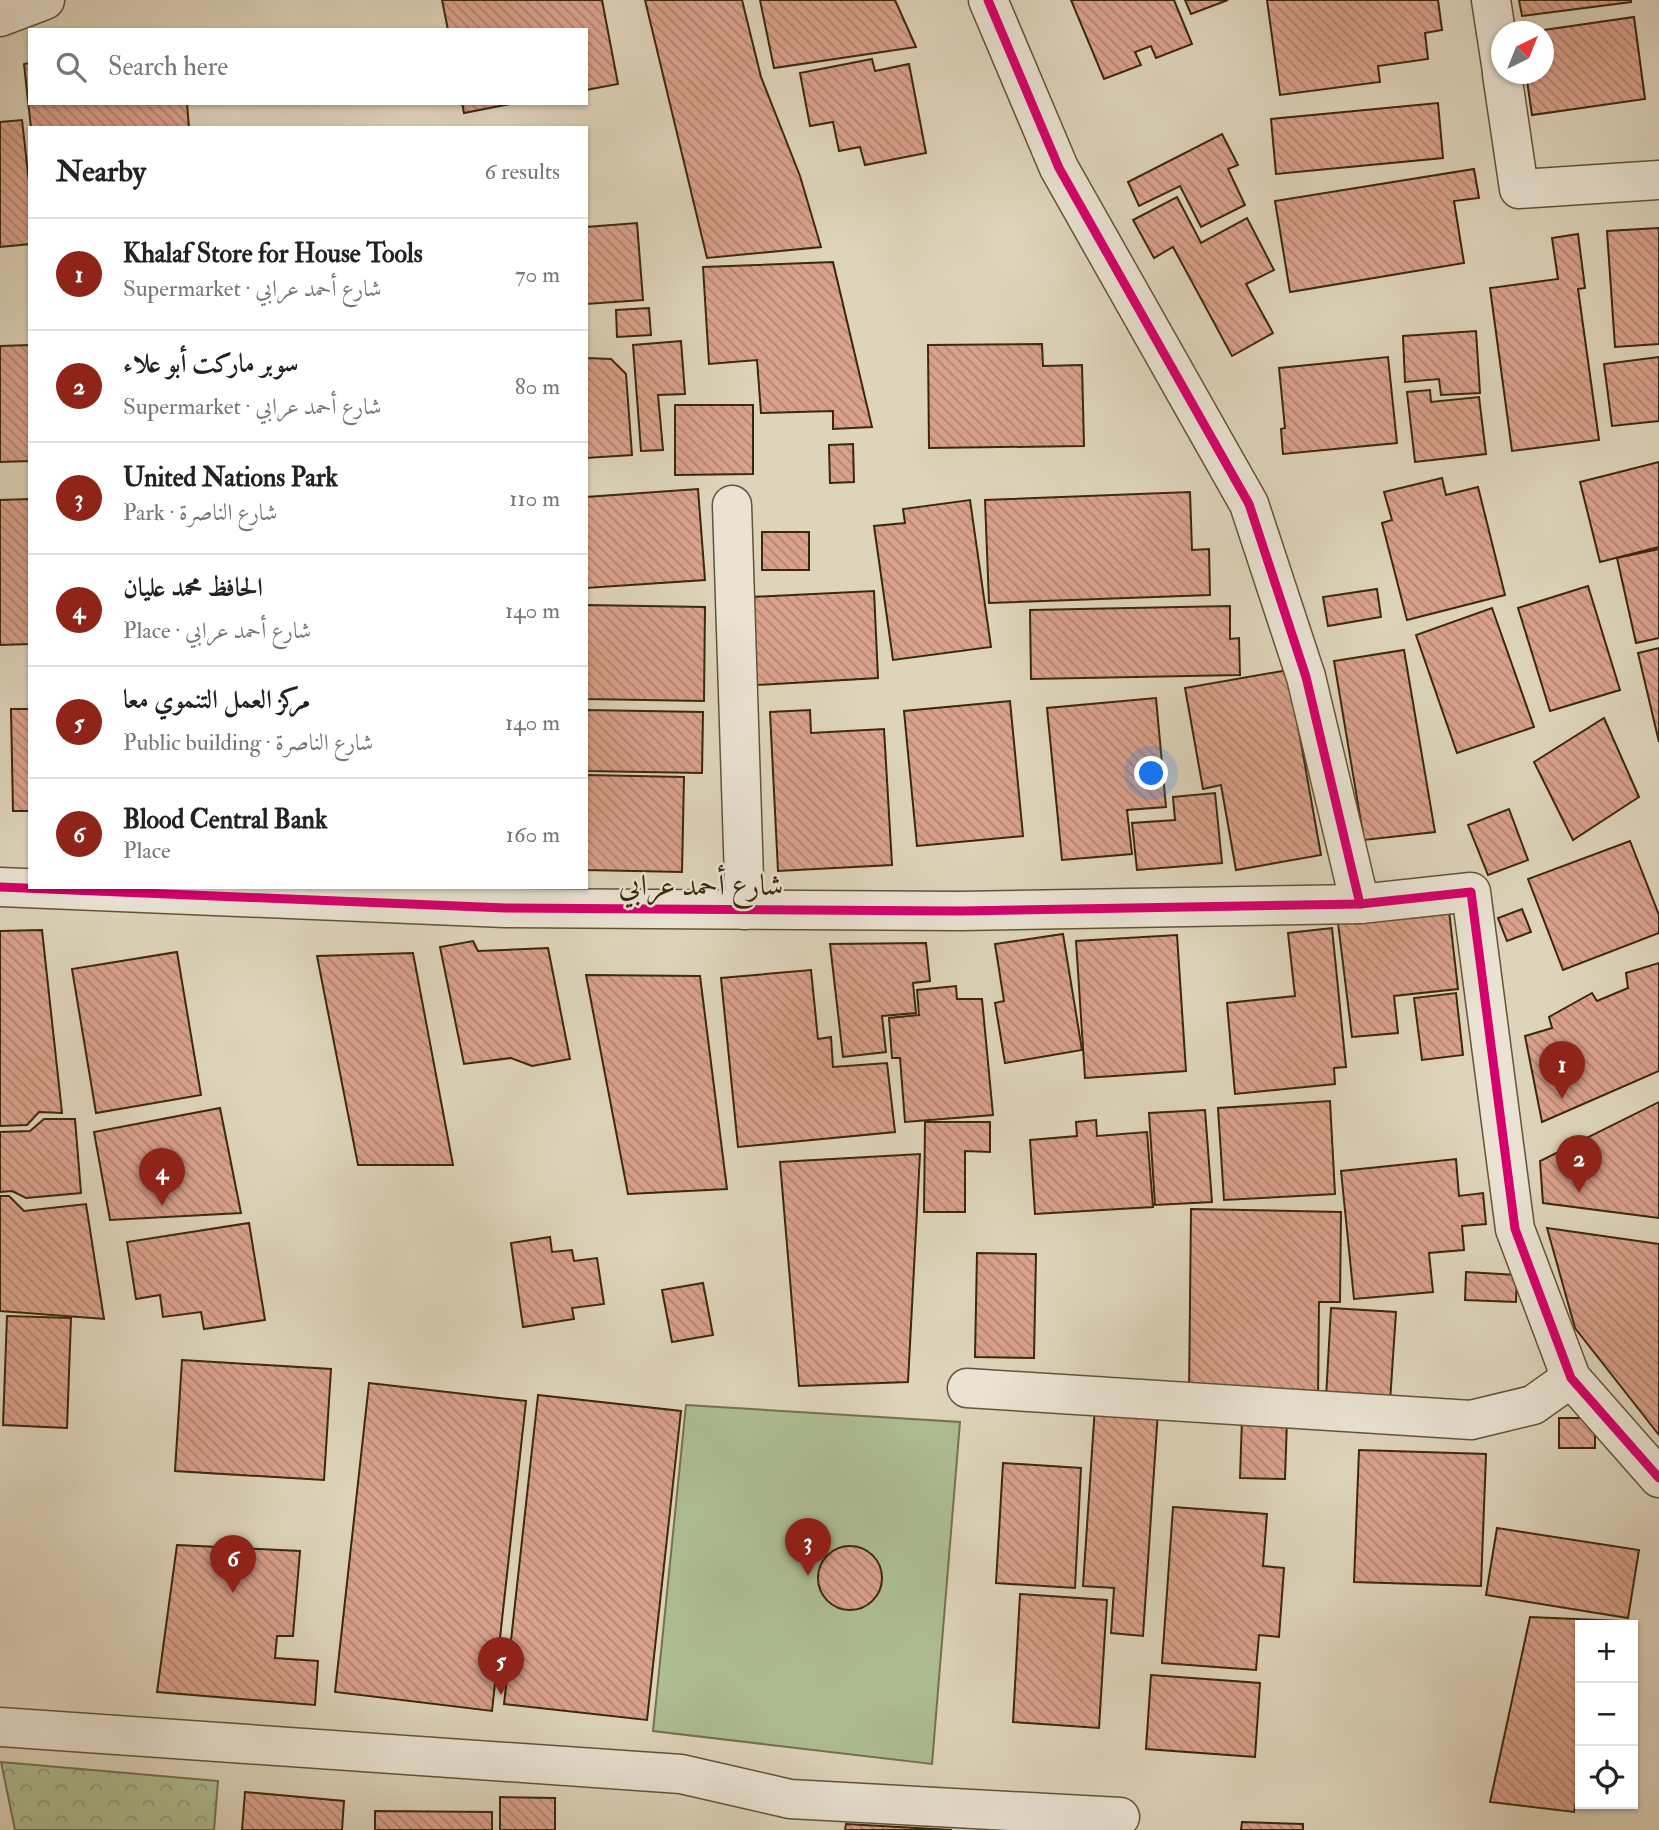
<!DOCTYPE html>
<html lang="en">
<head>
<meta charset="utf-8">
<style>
	:root { --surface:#fff; --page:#f6f6f6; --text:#222; --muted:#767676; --line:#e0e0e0; --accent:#8f2418 }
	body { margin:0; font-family:"IM FELL Double Pica",Amiri,serif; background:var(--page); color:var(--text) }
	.controls { position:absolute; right:21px; bottom:21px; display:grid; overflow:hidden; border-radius:0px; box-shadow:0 2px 5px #0004 }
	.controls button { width:63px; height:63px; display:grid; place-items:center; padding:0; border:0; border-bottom:2px solid var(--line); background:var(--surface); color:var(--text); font:35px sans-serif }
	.compass { position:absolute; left:1491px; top:21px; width:63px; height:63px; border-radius:50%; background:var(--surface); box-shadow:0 2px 5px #0004; rotate:43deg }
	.you { position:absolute; left:1152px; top:774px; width:24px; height:24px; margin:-18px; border:5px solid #fff; border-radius:50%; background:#1a73e8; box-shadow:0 0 0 10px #1a73e833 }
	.badge { display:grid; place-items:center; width:46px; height:46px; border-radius:50%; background:var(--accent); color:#fff; font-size:23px; font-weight:700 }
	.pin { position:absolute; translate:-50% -58px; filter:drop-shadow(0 2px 4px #0008) }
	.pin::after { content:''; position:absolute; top:37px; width:24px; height:21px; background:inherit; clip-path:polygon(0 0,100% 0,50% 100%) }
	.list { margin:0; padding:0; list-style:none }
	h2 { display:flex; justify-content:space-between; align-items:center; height:91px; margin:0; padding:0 28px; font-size:30px }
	h2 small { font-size:23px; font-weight:400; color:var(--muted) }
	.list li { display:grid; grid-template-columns:46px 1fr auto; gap:21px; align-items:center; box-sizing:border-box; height:112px; padding:0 28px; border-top:2px solid var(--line) }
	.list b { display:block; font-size:26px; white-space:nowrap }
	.list p { margin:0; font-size:23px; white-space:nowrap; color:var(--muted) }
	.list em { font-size:23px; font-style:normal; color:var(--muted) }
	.icon { flex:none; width:38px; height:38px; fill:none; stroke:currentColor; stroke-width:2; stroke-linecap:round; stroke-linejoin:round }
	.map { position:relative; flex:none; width:1659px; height:1830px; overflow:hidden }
	.search { position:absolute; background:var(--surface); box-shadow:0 2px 5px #0004; left:28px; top:28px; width:560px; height:77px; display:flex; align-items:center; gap:18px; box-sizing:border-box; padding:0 24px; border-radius:0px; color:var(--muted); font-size:26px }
	.panel { position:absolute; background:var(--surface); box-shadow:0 2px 5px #0004; left:28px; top:126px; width:560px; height:763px; border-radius:0px }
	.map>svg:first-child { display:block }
	.forest { fill:url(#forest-crowns); stroke:#74724e; stroke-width:2 }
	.park { fill:#aebd92; stroke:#74724e; stroke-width:2 }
	.building { fill:url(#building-back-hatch); stroke:#3b280b; stroke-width:2 }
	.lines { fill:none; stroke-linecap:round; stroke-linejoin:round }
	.minor-casing { stroke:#645337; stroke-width:41 }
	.minor { stroke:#eae3d3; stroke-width:38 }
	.cycleway-casing { stroke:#eae3d3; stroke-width:13 }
	.cycleway { stroke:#d6006c; stroke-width:9 }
	.labels { text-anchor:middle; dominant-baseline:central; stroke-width:5; stroke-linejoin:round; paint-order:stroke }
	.street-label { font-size:30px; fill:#3b280b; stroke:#eae3d3 }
</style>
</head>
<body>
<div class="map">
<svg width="1659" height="1830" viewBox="0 0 1659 1830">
	<defs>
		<pattern id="forest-crowns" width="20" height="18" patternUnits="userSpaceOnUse" patternTransform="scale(1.75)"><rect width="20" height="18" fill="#aebd92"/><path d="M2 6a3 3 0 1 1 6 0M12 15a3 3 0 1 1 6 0" fill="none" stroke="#8f9a75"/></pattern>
		<pattern id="building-back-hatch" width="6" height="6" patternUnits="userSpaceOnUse" patternTransform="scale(1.75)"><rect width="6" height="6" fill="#daa18c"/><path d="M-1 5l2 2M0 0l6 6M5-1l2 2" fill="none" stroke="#b28371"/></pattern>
	</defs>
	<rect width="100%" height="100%" fill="#ded4bb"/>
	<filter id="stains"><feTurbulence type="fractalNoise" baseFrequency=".00286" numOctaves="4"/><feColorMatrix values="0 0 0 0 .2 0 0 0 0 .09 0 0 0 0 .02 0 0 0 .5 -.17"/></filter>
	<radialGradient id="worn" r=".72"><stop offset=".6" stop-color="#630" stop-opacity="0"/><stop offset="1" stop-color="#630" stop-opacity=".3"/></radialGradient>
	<polygon class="forest" points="1,1762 218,1781 214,1830 15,1830"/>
	<polygon class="park" points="686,1405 960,1422 932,1764 653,1731"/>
	<g class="building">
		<polygon points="442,0 602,0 618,84 586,90 586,30 448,30"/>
		<polygon points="645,0 742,0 761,77 800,176 821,247 707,258"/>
		<polygon points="760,0 895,0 916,47 774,68"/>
		<polygon points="1071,0 1174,0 1192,44 1156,58 1151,46 1135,52 1141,65 1104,79"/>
		<polygon points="1185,0 1228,0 1191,14"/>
		<polygon points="1267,0 1438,0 1442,30 1425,33 1428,59 1378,66 1380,82 1280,95"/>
		<polygon points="1519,0 1631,0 1631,2 1522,16"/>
		<polygon points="1634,17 1645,99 1532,115 1526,74 1544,74 1544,32 1530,32"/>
		<polygon points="872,59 875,71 909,64 926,153 865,165 860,147 839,151 833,122 810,126 800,73"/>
		<polygon points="30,63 30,103 187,103 189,128 31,128 24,64"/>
		<polygon points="462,103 515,103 464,113"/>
		<polygon points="1438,103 1443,158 1276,174 1271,119"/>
		<polygon points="22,120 30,191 30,244 0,247 0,122"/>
		<polygon points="1222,134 1238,165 1228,169 1245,205 1201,227 1180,186 1139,206 1128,182"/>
		<polygon points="1474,169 1479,198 1454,201 1464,263 1290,292 1275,201"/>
		<polygon points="1177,197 1201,243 1247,218 1274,270 1246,284 1273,333 1232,356 1173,247 1154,258 1133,220"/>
		<polygon points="637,223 643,300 586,304 586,227"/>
		<polygon points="1659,228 1659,344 1615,347 1607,231"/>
		<polygon points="1578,234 1585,288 1578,289 1599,440 1512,451 1490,288 1558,279 1552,238"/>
		<polygon points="833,262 872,427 833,429 833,411 761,413 757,360 709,364 703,267"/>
		<polygon points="649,308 651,335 617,337 616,310"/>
		<polygon points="1476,331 1480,393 1441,395 1439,379 1405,382 1403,336"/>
		<polygon points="681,341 685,394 658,395 663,450 641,451 633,345"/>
		<polygon points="1042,344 1043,366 1082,365 1084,446 929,448 928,345"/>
		<polygon points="30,345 30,461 0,462 0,346"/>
		<polygon points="586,345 587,358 611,359 626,374 632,455 586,458"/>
		<polygon points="1388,357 1397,443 1283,454 1281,429 1285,428 1279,368"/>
		<polygon points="1659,357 1659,421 1612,426 1604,364"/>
		<polygon points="1430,390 1431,402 1479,397 1486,454 1415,462 1407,392"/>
		<polygon points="675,405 753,405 753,474 675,475"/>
		<polygon points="853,444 854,482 830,483 829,445"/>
		<polygon points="1659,462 1659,547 1600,562 1580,482"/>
		<polygon points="1442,478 1446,495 1478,487 1505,595 1407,620 1382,523 1392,520 1384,492"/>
		<polygon points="698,489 705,580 586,588 586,497"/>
		<polygon points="1190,492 1192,550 1209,549 1210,595 989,603 985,500"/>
		<polygon points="30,499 30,644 0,645 0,500"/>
		<polygon points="970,500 991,647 893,660 874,526 905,523 903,509"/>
		<rect x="762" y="532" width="47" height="38"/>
		<polygon points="1659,549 1659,638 1636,643 1617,558"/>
		<polygon points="1588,586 1620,690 1550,711 1518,608"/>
		<polygon points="1377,589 1381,617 1328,626 1323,597"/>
		<polygon points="874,591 878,678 756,685 751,597"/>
		<polygon points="586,605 705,607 704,701 586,699"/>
		<polygon points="1230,606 1230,639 1239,638 1240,675 1031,679 1030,610"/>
		<polygon points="1492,608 1534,727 1457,753 1416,635"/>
		<polygon points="1659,648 1659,742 1638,653"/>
		<polygon points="1404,650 1435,832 1364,840 1334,661"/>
		<polygon points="1288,670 1321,855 1236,870 1221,785 1203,789 1185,688"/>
		<polygon points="1156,698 1166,807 1127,810 1132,854 1062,860 1047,708"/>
		<polygon points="1010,701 1023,836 917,846 904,711"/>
		<polygon points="11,709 30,709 30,811 13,811"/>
		<polygon points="586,710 703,712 702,773 586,771"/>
		<polygon points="810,710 811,733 884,729 892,865 778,871 770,712"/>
		<polygon points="1604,718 1639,797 1573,840 1534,762"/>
		<polygon points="586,775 684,777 682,872 586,870"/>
		<polygon points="1215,793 1222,863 1137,870 1132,823 1175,820 1173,797"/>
		<polygon points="1509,809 1528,860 1488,875 1468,825"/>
		<polygon points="1630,841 1659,915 1659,933 1563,970 1528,879"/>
		<polygon points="1522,909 1531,932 1507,941 1498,918"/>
		<polygon points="1449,911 1458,989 1394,996 1398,1033 1352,1037 1338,923"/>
		<polygon points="1332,928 1346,1067 1334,1068 1335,1084 1235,1094 1227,1003 1295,996 1288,933"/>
		<polygon points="42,930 62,1113 39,1112 27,1125 0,1126 0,931"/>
		<polygon points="1063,934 1082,1050 1005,1063 995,1003 1004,1001 995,944"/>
		<polygon points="1177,935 1186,1071 1085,1078 1076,941"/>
		<polygon points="473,941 478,951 548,948 570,1059 532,1066 511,1058 464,1064 440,947"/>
		<polygon points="926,943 930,981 913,983 916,1013 882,1016 886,1052 843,1057 830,944"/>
		<polygon points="177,952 201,1095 96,1113 72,969"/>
		<polygon points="413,953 453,1165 358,1165 317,956"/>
		<polygon points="1659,963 1659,1071 1542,1122 1525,1036 1552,1028 1549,1017 1592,993 1597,1001 1628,988 1626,973"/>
		<polygon points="811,970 818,1039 831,1037 833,1067 887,1063 895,1132 738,1147 721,978"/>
		<polygon points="586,975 700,976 727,1189 628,1194"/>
		<polygon points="956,986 957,999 982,999 993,1115 905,1122 900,1058 892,1058 889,1018 919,1015 917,990"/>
		<polygon points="1456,993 1463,1055 1422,1060 1414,998"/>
		<polygon points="1330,1101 1335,1194 1224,1200 1218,1108"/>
		<polygon points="1659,1102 1659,1218 1543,1203 1540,1161"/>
		<polygon points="220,1108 241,1213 110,1220 94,1132"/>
		<polygon points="1205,1110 1212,1202 1155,1205 1149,1113"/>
		<polygon points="44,1119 75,1119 81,1193 26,1198 12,1191 0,1192 0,1132 30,1131"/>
		<polygon points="1096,1120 1097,1136 1147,1132 1153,1207 1035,1214 1030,1140 1077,1136 1076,1122"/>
		<polygon points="925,1122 990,1122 990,1152 965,1151 965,1212 924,1212"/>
		<polygon points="920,1154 908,1382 799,1386 780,1162"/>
		<polygon points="1456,1159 1459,1196 1483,1193 1486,1224 1462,1226 1464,1250 1429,1253 1433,1292 1354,1299 1341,1171"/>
		<polygon points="0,1196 9,1196 24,1211 86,1204 104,1319 0,1311"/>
		<polygon points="1191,1209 1341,1212 1340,1302 1319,1302 1318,1399 1189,1396"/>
		<polygon points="249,1223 265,1320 204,1329 201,1312 163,1317 160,1295 136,1299 127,1242"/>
		<polygon points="1547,1228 1659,1244 1659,1435 1575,1328"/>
		<polygon points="550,1237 552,1252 572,1250 574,1261 597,1258 604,1304 572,1308 574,1319 523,1327 511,1243"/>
		<polygon points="977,1253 1036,1254 1034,1358 975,1357"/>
		<polygon points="1466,1272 1517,1275 1516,1302 1465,1300"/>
		<polygon points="703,1283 713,1335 672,1342 662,1290"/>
		<polygon points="1331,1308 1396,1312 1390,1402 1326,1398"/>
		<polygon points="7,1316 71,1318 67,1428 3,1425"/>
		<polygon points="182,1360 331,1369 324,1480 175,1471"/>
		<polygon points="369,1383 526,1401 492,1711 335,1692"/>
		<polygon points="538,1395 681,1411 647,1720 504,1704"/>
		<polygon points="1095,1406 1158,1411 1143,1636 1111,1633 1114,1588 1083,1586"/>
		<polygon points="1242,1418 1287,1420 1285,1479 1240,1478"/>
		<rect x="1559" y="1418" width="36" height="30"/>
		<polygon points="1359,1450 1486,1454 1481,1586 1354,1582"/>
		<polygon points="1003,1463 1081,1468 1075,1588 996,1583"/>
		<polygon points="1173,1507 1267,1514 1263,1566 1284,1568 1279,1637 1259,1635 1256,1670 1162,1663"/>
		<polygon points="1497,1528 1639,1550 1628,1618 1486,1595"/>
		<polygon points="177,1545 300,1551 293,1636 277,1636 275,1658 318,1661 315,1705 157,1692"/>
		<circle cx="850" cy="1578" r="32"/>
		<polygon points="1020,1594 1107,1600 1099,1728 1013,1722"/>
		<polygon points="1530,1617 1620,1621 1619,1625 1580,1625 1580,1785 1574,1812 1490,1802"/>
		<polygon points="1151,1675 1260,1683 1255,1757 1146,1749"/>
		<polygon points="245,1792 344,1801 342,1830 242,1830"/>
		<polygon points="500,1797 555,1798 555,1830 500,1830"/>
		<polygon points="375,1811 492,1812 492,1830 375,1830"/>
		<polygon points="1242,1822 1303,1824 1303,1830 1241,1830"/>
		<polygon points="846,1824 952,1830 845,1830"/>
	</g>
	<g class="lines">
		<g class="minor-casing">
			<g id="minor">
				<polyline points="988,0 1059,168 1249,504 1306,677 1360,904 1471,892 1515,1229 1571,1378 1659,1478"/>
				<polyline points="1491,0 1502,71"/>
				<polyline points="0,17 45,0"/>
				<polyline points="1502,74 1519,189 1659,180"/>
				<polyline points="732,505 745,910"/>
				<polyline points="0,887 505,908 960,911 1360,904"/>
				<polyline points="967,1388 1471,1420 1533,1405 1571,1378"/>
				<polyline points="0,1727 681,1774 790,1799 1120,1817"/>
			</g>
		</g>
		<use href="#minor" class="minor"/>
		<g class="cycleway-casing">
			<g id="cycleway">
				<polyline points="988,0 1059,168 1249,504 1306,677 1360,904 1471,892 1515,1229 1571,1378 1659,1478"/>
				<polyline points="0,887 505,908 960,911 1360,904"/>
			</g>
		</g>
		<use href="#cycleway" class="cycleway"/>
	</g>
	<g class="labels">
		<g class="street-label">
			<text x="701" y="885">شارع أحمد عرابي</text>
		</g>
	</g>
	<rect width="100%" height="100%" filter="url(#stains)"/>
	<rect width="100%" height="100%" fill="url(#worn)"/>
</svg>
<div class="controls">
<button>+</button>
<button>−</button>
<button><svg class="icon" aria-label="locate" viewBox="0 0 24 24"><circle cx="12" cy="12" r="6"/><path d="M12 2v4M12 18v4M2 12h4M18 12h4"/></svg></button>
</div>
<svg class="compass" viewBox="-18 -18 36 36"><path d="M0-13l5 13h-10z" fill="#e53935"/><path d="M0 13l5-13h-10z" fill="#767676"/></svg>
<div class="you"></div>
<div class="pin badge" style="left:1562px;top:1099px">1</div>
<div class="pin badge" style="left:1579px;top:1193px">2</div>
<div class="pin badge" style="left:808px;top:1576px">3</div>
<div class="pin badge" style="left:162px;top:1206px">4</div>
<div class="pin badge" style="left:501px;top:1695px">5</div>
<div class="pin badge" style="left:233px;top:1593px">6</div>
<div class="search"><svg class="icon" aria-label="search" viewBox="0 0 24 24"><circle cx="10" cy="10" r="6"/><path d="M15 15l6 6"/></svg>Search here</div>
<section class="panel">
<h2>Nearby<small>6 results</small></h2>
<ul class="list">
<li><span class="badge">1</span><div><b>Khalaf Store for House Tools</b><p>Supermarket · شارع أحمد عرابي</p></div><em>70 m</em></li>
<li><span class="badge">2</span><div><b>سوبر ماركت أبو علاء</b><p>Supermarket · شارع أحمد عرابي</p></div><em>80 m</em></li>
<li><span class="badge">3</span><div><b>United Nations Park</b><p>Park · شارع الناصرة</p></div><em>110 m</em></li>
<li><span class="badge">4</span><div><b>الحافظ محمد عليان</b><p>Place · شارع أحمد عرابي</p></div><em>140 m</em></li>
<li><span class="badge">5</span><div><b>مركز العمل التنموي معا</b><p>Public building · شارع الناصرة</p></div><em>140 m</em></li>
<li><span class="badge">6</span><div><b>Blood Central Bank</b><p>Place</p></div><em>160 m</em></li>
</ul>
</section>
</div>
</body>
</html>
